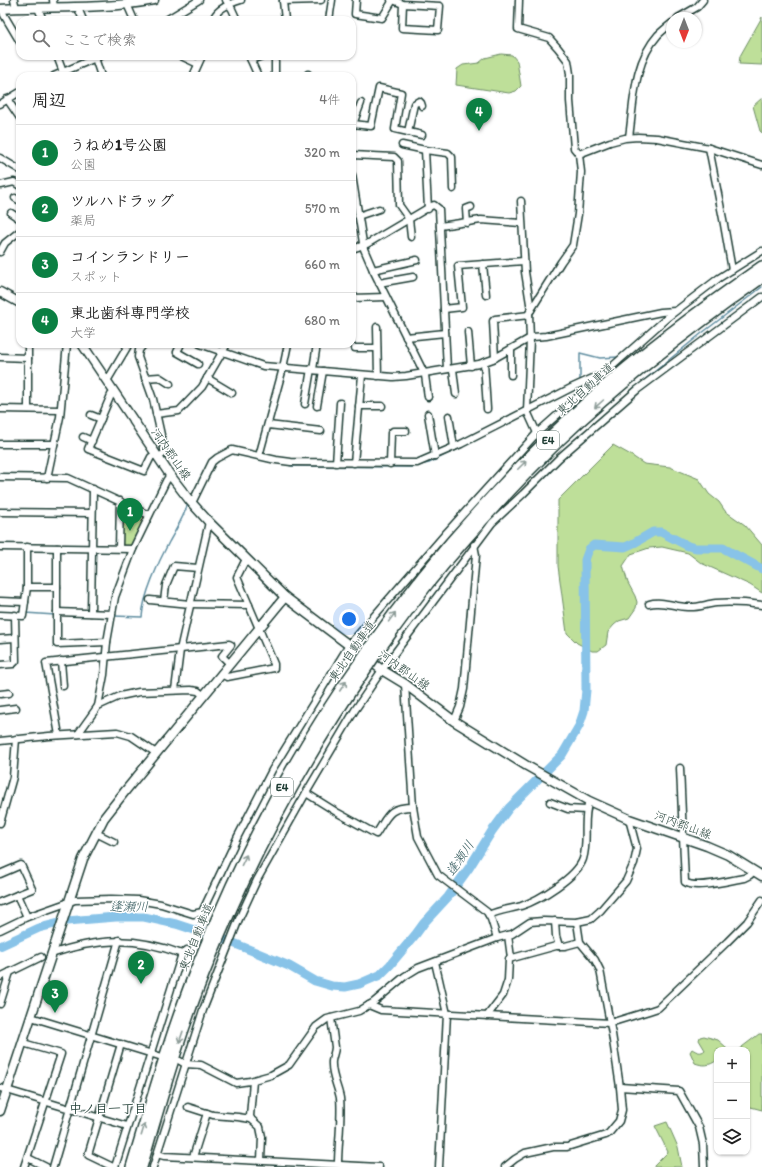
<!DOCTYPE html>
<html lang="ja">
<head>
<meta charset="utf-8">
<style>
	:root { --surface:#fff; --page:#f2f2f2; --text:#222; --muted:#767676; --line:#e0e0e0; --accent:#0b8043 }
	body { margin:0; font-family:Itim,"Klee One",sans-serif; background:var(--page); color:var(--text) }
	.controls { position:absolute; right:12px; bottom:12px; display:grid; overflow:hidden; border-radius:8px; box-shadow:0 1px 3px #0004 }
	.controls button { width:36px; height:36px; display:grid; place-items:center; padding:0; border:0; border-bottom:1px solid var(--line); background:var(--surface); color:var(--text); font:20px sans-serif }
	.compass { position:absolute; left:666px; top:12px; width:36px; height:36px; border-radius:50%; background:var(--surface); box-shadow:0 1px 3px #0004; rotate:180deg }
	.you { position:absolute; left:349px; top:619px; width:14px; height:14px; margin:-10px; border:3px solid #fff; border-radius:50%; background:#1a73e8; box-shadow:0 0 0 6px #1a73e833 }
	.badge { display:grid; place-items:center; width:26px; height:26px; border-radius:50%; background:var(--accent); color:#fff; font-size:13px; font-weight:700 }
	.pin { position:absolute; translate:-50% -33px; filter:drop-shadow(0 1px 2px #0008) }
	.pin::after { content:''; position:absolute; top:21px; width:14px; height:12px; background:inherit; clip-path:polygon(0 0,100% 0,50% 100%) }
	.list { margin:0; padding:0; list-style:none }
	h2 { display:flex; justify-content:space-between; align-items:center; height:52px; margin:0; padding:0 16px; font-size:17px }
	h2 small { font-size:13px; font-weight:400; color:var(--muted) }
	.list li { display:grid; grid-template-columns:26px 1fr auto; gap:12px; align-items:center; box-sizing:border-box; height:56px; padding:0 16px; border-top:1px solid var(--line) }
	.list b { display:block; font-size:15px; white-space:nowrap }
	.list p { margin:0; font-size:13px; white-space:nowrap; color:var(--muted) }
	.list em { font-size:13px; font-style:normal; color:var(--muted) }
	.icon { flex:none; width:22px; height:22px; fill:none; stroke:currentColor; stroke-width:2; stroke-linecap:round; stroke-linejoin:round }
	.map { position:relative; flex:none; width:762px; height:1167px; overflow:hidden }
	.search { position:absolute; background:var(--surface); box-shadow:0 1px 3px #0004; left:16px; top:16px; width:340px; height:44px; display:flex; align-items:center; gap:10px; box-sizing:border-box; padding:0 14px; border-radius:12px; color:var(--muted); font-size:15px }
	.panel { position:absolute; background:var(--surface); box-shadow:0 1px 3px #0004; left:16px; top:72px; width:340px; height:276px; border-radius:12px }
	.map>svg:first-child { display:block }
	.green { fill:#bedf99; stroke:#6e8e66 }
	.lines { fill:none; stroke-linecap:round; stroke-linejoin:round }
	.stream { stroke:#5e8da0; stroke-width:1.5 }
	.river { stroke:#88c3e8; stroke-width:9 }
	.street-casing { stroke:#1f3d34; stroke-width:9 }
	.secondary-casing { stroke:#1f3d34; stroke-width:11 }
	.highway-casing { stroke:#1f3d34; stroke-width:14 }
	.street { stroke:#fff; stroke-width:6 }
	.secondary { stroke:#fff; stroke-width:8 }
	.highway { stroke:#fff; stroke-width:11 }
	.highway-bridge-casing { stroke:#1f3d34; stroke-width:14; stroke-linecap:butt }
	.highway-bridge { stroke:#fff; stroke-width:11 }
	.oneway { stroke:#8f9e9a }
	.labels { text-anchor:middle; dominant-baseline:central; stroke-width:3; stroke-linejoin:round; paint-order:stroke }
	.shield { fill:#fff; stroke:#627771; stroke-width:1 }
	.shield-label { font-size:11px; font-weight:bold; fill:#1f3d34 }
	.street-label { font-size:12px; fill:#1f3d34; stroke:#fff }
	.water-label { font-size:13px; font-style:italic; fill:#395e61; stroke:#fff }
	.neighbourhood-label { font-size:13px; font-weight:bold; fill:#1f3d34; stroke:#fff }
</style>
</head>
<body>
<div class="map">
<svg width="762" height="1167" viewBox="0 0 762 1167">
	<rect width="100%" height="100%" fill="#fff"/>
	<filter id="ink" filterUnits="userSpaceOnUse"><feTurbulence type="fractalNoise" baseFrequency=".025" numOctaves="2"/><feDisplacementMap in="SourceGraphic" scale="8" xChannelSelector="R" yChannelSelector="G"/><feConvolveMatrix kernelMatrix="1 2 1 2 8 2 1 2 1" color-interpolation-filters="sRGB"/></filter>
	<g filter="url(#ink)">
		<g class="green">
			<polygon points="762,17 762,65 739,64 740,56"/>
			<polygon points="501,54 512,55 517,61 521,86 516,91 509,93 456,85 457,69 463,65 479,63 485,58"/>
			<polygon points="762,98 762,133 760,131 753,106"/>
			<polygon points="613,445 629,454 644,464 670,467 699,479 709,494 719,502 725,511 745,525 762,545 762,593 750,585 701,563 688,553 662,547 649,548 631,554 623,566 628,583 635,596 637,602 636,608 629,618 619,621 614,625 608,632 606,645 598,651 592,651 577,643 567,633 558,566 558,500"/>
			<polygon points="123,505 145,515 146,518 133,546 123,546 121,544 121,507"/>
			<polygon points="759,1034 762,1034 762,1110 747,1106 747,1050 738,1050"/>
			<path d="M704 1036 718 1040 726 1047 725 1050H717V1060C710 1066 703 1066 695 1063L690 1052 692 1049C697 1052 701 1054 705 1050L699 1040 700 1037Z"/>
			<polygon points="667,1122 678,1147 682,1167 654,1167 654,1166 668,1152 655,1126"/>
		</g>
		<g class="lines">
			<g class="stream">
				<polyline points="643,381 702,333 762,287"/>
				<polyline points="572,384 580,380 580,353 600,358 618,357"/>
				<polyline points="280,463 292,466 411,467 429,463 467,444"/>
				<polyline points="191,498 203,473"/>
				<polyline points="25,613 55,615"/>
				<path d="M113 616 142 617C143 596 159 561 169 542 176 529 184 517 188 503"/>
			</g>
			<polyline class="river" points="0,946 39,928 67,921 116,917 144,917 176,924 231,942 289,966 315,981 332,986 345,987 359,984 380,975 390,965 416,934 424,923 448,897 469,868 492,831 509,808 562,755 579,726 584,711 586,690 585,560 589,549 594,545 625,547 634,543 653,532 661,532 688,546 696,548 723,548 762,569"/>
			<g class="street-casing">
				<g id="street">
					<polyline points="14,0 16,8"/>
					<polyline points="53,0 54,8"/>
					<polyline points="226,0 232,9 237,20"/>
					<polyline points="283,0 283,1 321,0"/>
					<polyline points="356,0 355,14 382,18 393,0 391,0"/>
					<polyline points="393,0 403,4 440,6 438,30 402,28 403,4"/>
					<polyline points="519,0 518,29 549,38 558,48 568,61 570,74 570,101 574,148 579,154 581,172 578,214 573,245 561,262 529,313 530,339 527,411 537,433 539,437"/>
					<polyline points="283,1 285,20"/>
					<polyline points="127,4 134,20"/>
					<polyline points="38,8 43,20"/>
					<polyline points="78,8 83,20"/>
					<polyline points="2,9 4,15 20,42"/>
					<polyline points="678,18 697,7 703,0"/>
					<polyline points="166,20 199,0"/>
					<path d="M213 20C216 9 231 3 241 0"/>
					<polyline points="329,20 332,0"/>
					<polyline points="57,56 63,72"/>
					<polyline points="181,56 198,64"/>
					<polyline points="249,56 258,76"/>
					<polyline points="275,56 275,76"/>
					<polyline points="95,58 101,76"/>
					<polyline points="251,60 262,56"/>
					<polyline points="308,74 308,76"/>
					<polyline points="54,76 100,56"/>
					<polyline points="193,76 202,56"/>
					<polyline points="7,99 20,118"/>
					<polyline points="0,104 20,92"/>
					<polyline points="353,124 371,126 379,88 401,93 395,129 422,135"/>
					<polyline points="352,127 361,103"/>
					<polyline points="408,132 414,104 419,101 421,103 422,106"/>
					<path d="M629 137C634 103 633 63 658 35 662 31 667 27 672 23"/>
					<polyline points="402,145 425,150"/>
					<polyline points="709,148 723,219 732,270"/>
					<polyline points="579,154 610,142 625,138 638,137 657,138 709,148 762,165"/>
					<polyline points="352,155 394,157 398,161 399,205 409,219 411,237"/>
					<polyline points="0,158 20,170"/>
					<polyline points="352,175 364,249 373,270 425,375 428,397"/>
					<polyline points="1,185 14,182 20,186"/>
					<polyline points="15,198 20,201"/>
					<polyline points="521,201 525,272 531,310"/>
					<polyline points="428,209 425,150 448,153 452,157 453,189"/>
					<polyline points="11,213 20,219"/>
					<polyline points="358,216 379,209"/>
					<polyline points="467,223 466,209 471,207"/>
					<polyline points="440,226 481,220 521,223"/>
					<polyline points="352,249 367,244 431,206 434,205 439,209 447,369"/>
					<polyline points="0,252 5,243 20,231"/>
					<polyline points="483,264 486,295"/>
					<polyline points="373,270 417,260"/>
					<polyline points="379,283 413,277"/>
					<polyline points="352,298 386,297"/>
					<polyline points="444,309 462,307 458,266 524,261"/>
					<polyline points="377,327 378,376"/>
					<polyline points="468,332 471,366"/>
					<polyline points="406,337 445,333"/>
					<polyline points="144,344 139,350 138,357 153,399 165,453 158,457"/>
					<polyline points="181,344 177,352 198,364"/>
					<polyline points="200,344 263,366 393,377 406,376 479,364 493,359 532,337 546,336 661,312 675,311"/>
					<polyline points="355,348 377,348"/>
					<polyline points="511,349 511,375"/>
					<polyline points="0,357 28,358"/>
					<polyline points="495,358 493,321 495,319 529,315"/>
					<polyline points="484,362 487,409"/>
					<polyline points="313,369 317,344"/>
					<polyline points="453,369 456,394"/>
					<polyline points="145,378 159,377 170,384"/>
					<polyline points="207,378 232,393"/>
					<polyline points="107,381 129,344"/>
					<polyline points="115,392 111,395 88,449 144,471 151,457 156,454"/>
					<polyline points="305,404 311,369"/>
					<polyline points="317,406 323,371"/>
					<polyline points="359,406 382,406"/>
					<polyline points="0,409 60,410"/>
					<polyline points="28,409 28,344"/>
					<polyline points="156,414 179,411 202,387 227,344"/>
					<polyline points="428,414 435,456"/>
					<polyline points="91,415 101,419"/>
					<polyline points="449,416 454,447"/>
					<polyline points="268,425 321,431"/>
					<polyline points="83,437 92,441"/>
					<polyline points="0,444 54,444"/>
					<polyline points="259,456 283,368 288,344"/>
					<polyline points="336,463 340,403"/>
					<polyline points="354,463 362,375"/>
					<polyline points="390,464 391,433 393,431 406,431"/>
					<polyline points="0,477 68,478 149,515"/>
					<polyline points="47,478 60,417 67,344"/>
					<polyline points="192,503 212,462 217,458 232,450 276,460 291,462 417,463 461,444 573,387 595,377 601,377"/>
					<polyline points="0,512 92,513"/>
					<polyline points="0,547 133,549"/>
					<polyline points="57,548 57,644 107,642"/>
					<polyline points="119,548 120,501"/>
					<polyline points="27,587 57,587"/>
					<polyline points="150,600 190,604 249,605"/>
					<polyline points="0,601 25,602"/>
					<polyline points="164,601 166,585 174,566 198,568"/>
					<path d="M649 604C662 600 675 607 688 607 698 608 706 604 716 603 731 602 747 603 762 605"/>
					<polyline points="57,612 112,614"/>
					<polyline points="91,613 93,489"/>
					<polyline points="0,615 23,616 27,587 27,547"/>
					<polyline points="0,639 15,638"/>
					<polyline points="61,661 63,686"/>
					<polyline points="0,665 13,664 16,661 15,615"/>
					<polyline points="221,674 227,677 274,668 274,664 237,577 246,559"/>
					<polyline points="405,684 413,807 418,837 438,875 487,912 491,919 497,938"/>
					<polyline points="175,690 180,650 209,522"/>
					<polyline points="0,694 9,693"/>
					<polyline points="98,706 104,675 107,642 115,597 133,549 166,481 170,475"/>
					<polyline points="0,710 16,708"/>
					<polyline points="454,721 460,707 464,689 476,555 474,545"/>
					<polyline points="78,734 98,706 120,696 139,692 191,690 198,691 203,695"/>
					<polyline points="59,735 46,663 229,644 231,645 222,656 229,663"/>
					<polyline points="0,741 49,736 117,732 131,736 156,753"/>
					<path d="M680 768 685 882C695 890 731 880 744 878L750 875 754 871"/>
					<path d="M306 793 338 813 376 834C388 816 388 807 413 807"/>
					<polyline points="550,802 568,809 586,810"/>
					<polyline points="0,823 13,777 16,739"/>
					<polyline points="96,833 114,842"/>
					<polyline points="0,874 21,865 32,889 17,895 27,917"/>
					<polyline points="0,902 17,895"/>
					<path d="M489 915C499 910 511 909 521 906 539 900 577 877 583 859 589 840 582 819 589 801"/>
					<polyline points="555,921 556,936 559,946"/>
					<polyline points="0,930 27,917 75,900 111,899 138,900 161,904 193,914 202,912 238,836 272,770 349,645 447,532 537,433 668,317 719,278 762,251"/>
					<polyline points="508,935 511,958"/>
					<path d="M51 954C98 938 135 936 182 954"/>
					<polyline points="435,962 447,1014 439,1167"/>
					<polyline points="0,977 41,957"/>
					<polyline points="0,1004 10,972"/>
					<polyline points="369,1005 381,1010 610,1023 649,1011 658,1008 727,942 747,922 762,900"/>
					<polyline points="487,1016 503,995 508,980 509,959 556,946 565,946 580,942"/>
					<polyline points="31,1017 159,1056"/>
					<path d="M331 1018 335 1047C335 1053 331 1059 332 1065 332 1076 338 1087 340 1098 342 1117 338 1145 338 1164"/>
					<polyline points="23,1043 61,1054 24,1167"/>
					<polyline points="180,1061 185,1064 201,1065 236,1083 250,1081 271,1075 289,1065 316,1027 327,1019 359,1011 374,1002 405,976 418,968 497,938 512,934 530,922 543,921 577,922 591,919 600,911 626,881 634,863 637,849 629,819"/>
					<polyline points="253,1081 250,1116 251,1119 260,1127 262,1137 261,1160"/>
					<polyline points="620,1087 679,1091 699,1127 703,1144 704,1167"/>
					<polyline points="0,1088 127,1126"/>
					<polyline points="188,1107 213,1115 238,1117 251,1119"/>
					<polyline points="157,1154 164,1156 379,1167"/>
					<polyline points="193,1157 207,1113"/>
					<polyline points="28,1158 46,1167"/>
					<polyline points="53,1167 119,940"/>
					<polyline points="113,1167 88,1155 121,1044"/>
					<polyline points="115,1167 180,960 182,954 187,950"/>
					<polyline points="153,1167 203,1010 239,919 257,880 306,793 355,710 382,670 492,523 523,494 559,458 637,390 762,297"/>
					<polyline points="505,1167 515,1159 525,1153 553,1147 567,1147 606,1135 609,1133 619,1121 622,1110 620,1087 612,1034 600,970 595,960 580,942 577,922"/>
				</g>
			</g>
			<g class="secondary-casing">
				<g id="secondary">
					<path d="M0 9C51 6 103 10 154 0"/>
					<polyline points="0,292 20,303"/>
					<polyline points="82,344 170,475 190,501 209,522 285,597 382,670 405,684 454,721 527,766 589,801 629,819 707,846 728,855 762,876"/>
					<polyline points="0,1111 83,859 104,818 126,790 285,597"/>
				</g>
			</g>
			<g class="highway-casing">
				<g id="highway">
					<path d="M369 649C433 557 509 473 592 398 646 350 703 308 762 267"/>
					<path d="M376 653C393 630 410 606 428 583 469 533 513 485 559 440 622 380 691 327 762 277"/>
					<path d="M132 1167C153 1097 173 1026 201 958 243 853 296 753 361 661"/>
					<path d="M141 1167C161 1098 181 1027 209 960 251 856 304 758 368 665"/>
				</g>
			</g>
			<use href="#street" class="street"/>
			<use href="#secondary" class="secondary"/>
			<use href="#highway" class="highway"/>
			<g class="highway-bridge-casing">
				<g id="highway-bridge">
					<polyline points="361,661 369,649"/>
					<polyline points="368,665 376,653"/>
				</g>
			</g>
			<use href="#highway-bridge" class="highway-bridge"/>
		</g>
		<defs><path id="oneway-shaft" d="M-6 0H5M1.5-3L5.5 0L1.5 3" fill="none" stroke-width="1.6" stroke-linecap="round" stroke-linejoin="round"/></defs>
		<g class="oneway">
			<use href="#oneway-shaft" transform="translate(599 404) rotate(138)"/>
			<use href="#oneway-shaft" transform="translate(522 465) rotate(-45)"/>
			<use href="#oneway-shaft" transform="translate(392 617) rotate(-54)"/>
			<use href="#oneway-shaft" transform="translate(343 686) rotate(-57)"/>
			<use href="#oneway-shaft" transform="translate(244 860) rotate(-64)"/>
			<use href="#oneway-shaft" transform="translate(181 1037) rotate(109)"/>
			<use href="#oneway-shaft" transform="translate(143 1130) rotate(-73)"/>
		</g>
	</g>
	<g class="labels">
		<g class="shield">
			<rect x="537" y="431" width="22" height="18" rx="3"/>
			<rect x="271" y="778" width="22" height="18" rx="3"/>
		</g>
		<g class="shield-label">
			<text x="548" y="440">E4</text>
			<text x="282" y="787">E4</text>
		</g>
		<g class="street-label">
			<text transform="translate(585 389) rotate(-42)">東北自動車道</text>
			<text transform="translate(171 454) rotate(55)">河内郡山線</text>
			<text transform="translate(352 651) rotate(-55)">東北自動車道</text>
			<text transform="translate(404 670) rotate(35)">河内郡山線</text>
			<text transform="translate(683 825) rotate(20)">河内郡山線</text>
			<text transform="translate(196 937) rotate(-68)">東北自動車道</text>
		</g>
		<g class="water-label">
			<text transform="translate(460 858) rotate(-56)">逢瀬川</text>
			<text x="129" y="906">逢瀬川</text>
		</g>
		<g class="neighbourhood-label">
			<text x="108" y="1108">中ノ目一丁目</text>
		</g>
	</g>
</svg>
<div class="controls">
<button>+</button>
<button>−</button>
<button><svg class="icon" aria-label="layers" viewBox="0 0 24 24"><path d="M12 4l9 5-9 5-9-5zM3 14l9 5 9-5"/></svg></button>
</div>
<svg class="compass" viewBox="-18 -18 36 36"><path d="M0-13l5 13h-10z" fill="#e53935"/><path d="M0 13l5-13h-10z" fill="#767676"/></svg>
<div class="you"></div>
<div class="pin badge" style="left:130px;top:531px">1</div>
<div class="pin badge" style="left:141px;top:984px">2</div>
<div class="pin badge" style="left:55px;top:1013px">3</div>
<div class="pin badge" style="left:479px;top:131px">4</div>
<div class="search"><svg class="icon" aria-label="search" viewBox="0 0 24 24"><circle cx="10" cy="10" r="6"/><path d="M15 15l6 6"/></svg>ここで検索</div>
<section class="panel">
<h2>周辺<small>4件</small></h2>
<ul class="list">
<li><span class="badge">1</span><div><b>うねめ1号公園</b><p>公園</p></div><em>320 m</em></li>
<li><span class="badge">2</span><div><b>ツルハドラッグ</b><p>薬局</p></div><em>570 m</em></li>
<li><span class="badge">3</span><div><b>コインランドリー</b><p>スポット</p></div><em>660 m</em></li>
<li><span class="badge">4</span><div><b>東北歯科専門学校</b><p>大学</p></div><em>680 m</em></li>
</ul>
</section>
</div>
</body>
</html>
